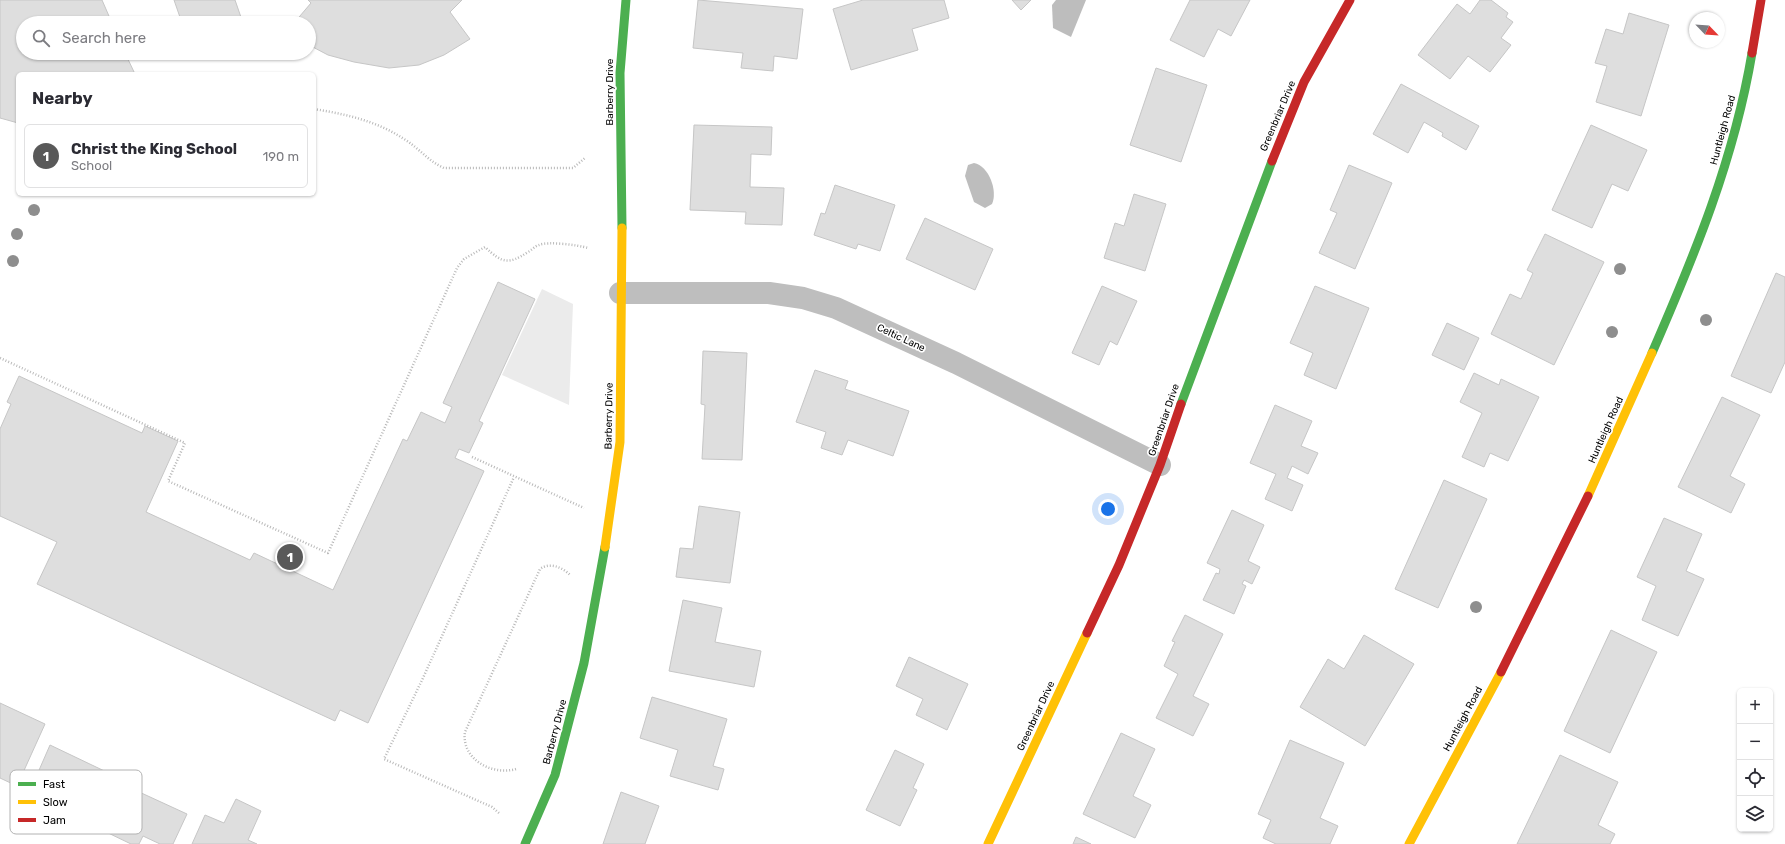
<!DOCTYPE html>
<html lang="en">
<head>
<meta charset="utf-8">
<style>
	:root { --surface:#fff; --page:#f2f2f3; --text:#2b2b33; --muted:#7c7c81; --line:#e1e1e2; --accent:#595959 }
	body { margin:0; font-family:Rubik,sans-serif; background:var(--page); color:var(--text) }
	.controls { position:absolute; right:12px; bottom:12px; display:grid; overflow:hidden; border-radius:6px; box-shadow:0 1px 3px #0004 }
	.controls button { width:36px; height:36px; display:grid; place-items:center; padding:0; border:0; border-bottom:1px solid var(--line); background:var(--surface); color:var(--text); font:20px sans-serif }
	.compass { position:absolute; left:1689px; top:12px; width:36px; height:36px; border-radius:50%; background:var(--surface); box-shadow:0 1px 3px #0004; rotate:115deg }
	.you { position:absolute; left:1108px; top:509px; width:14px; height:14px; margin:-10px; border:3px solid #fff; border-radius:50%; background:#1a73e8; box-shadow:0 0 0 6px #1a73e833 }
	.badge { display:grid; place-items:center; width:26px; height:26px; border-radius:50%; background:var(--accent); color:#fff; font-size:13px; font-weight:700 }
	.pin { position:absolute; translate:-50% -50%; border:2px solid #fff; box-shadow:0 1px 4px #0006 }
	.list { margin:0; padding:0; list-style:none }
	h2 { display:flex; justify-content:space-between; align-items:center; height:52px; margin:0; padding:0 16px; font-size:17px }
	h2 small { font-size:13px; font-weight:400; color:var(--muted) }
	.list li { display:grid; grid-template-columns:26px 1fr auto; gap:12px; align-items:center; box-sizing:border-box; height:64px; margin:0 8px 8px; padding:0 8px; border:1px solid var(--line); border-radius:6px }
	.list b { display:block; font-size:15px; white-space:nowrap }
	.list p { margin:0; font-size:13px; white-space:nowrap; color:var(--muted) }
	.list em { font-size:13px; font-style:normal; color:var(--muted) }
	.icon { flex:none; width:22px; height:22px; fill:none; stroke:currentColor; stroke-width:2; stroke-linecap:round; stroke-linejoin:round }
	.map { position:relative; flex:none; width:1785px; height:844px; overflow:hidden }
	.search { position:absolute; background:var(--surface); box-shadow:0 1px 3px #0004; left:16px; top:16px; width:300px; height:44px; display:flex; align-items:center; gap:10px; box-sizing:border-box; padding:0 14px; border-radius:22px; color:var(--muted); font-size:15px }
	.panel { position:absolute; background:var(--surface); box-shadow:0 1px 3px #0004; left:16px; top:72px; width:300px; height:124px; border-radius:6px }
	.map>svg:first-child { display:block }
	.green { fill:#ebebeb }
	.water { fill:#bdbdbd }
	.building { fill:#dedede; stroke:#c6c6c6 }
	.lines { fill:none; stroke-linecap:round; stroke-linejoin:round }
	.path { stroke:#b9b9b9; stroke-width:2.5; stroke-dasharray:1 2; stroke-linecap:butt }
	.street { stroke:#bebebe; stroke-width:22 }
	.fast { stroke:#4caf50; stroke-width:9 }
	.slow { stroke:#ffc107; stroke-width:9 }
	.jam { stroke:#c62828; stroke-width:9 }
	.tree { fill:#8e8e8e }
	.labels { text-anchor:middle; dominant-baseline:central; stroke-width:3.5; stroke-linejoin:round; paint-order:stroke }
	.street-label { font-size:10px; fill:#000; stroke:#fff }
	.key { fill:#fff; stroke:#b2b2b2; stroke-width:1 }
	.key-label { font-size:11px; fill:#000 }
</style>
</head>
<body>
<div class="map">
<svg width="1785" height="844" viewBox="0 0 1785 844">
	<rect width="100%" height="100%" fill="#fff"/>
	<polygon class="green" points="542,289 573,304 569,405 502,375"/>
	<g class="water">
		<polygon points="1056,0 1086,0 1071,37 1053,28 1052,5"/>
		<path d="M974 163C989 166 998 191 992 204L985 208 974 202 965 176 968 165Z"/>
	</g>
	<g class="building">
		<polygon points="0,0 102,0 112,23 23,23 23,53 125,53 135,74 18,74 18,123 0,118"/>
		<polygon points="174,0 235,0 243,23 182,23"/>
		<polygon points="308,0 462,0 450,12 470,39 444,55 419,65 389,68 354,62 328,55 309,45 309,23 294,23 311,3"/>
		<polygon points="698,0 803,9 797,59 774,56 773,71 741,68 743,53 693,48"/>
		<polygon points="863,0 944,0 949,18 912,29 918,50 851,70 833,9"/>
		<polygon points="1012,0 1031,0 1021,10"/>
		<polygon points="1190,0 1250,0 1231,36 1218,29 1204,57 1170,40"/>
		<polygon points="1480,0 1491,0 1508,13 1506,17 1513,22 1501,38 1511,45 1490,72 1468,56 1450,79 1418,55 1457,4 1470,14"/>
		<polygon points="1629,13 1669,25 1641,116 1596,102 1607,66 1595,63 1606,29 1623,34"/>
		<polygon points="1156,68 1207,85 1181,162 1130,145"/>
		<polygon points="1401,84 1479,126 1466,150 1442,136 1443,133 1424,122 1408,153 1373,134"/>
		<polygon points="694,125 772,127 771,155 751,154 750,187 784,188 782,225 745,224 746,212 690,210"/>
		<polygon points="1591,125 1647,150 1628,191 1612,184 1592,228 1552,210"/>
		<polygon points="1349,165 1392,183 1355,269 1319,253 1337,213 1330,210"/>
		<polygon points="835,185 895,205 880,251 858,244 856,249 814,235 821,213 825,214"/>
		<polygon points="1134,194 1166,204 1145,271 1104,258 1115,223 1124,226"/>
		<polygon points="925,218 993,249 975,290 906,259"/>
		<polygon points="1545,234 1604,262 1554,365 1491,334 1510,294 1521,299 1533,273 1527,270"/>
		<polygon points="1776,273 1785,277 1785,362 1771,393 1731,376"/>
		<polygon points="498,282 535,299 479,421 483,423 469,453 459,449 455,458 484,471 368,723 340,710 335,721 37,584 57,542 0,516 0,429 11,404 7,402 19,376 142,433 145,426 178,441 146,512 250,560 254,553 333,590 403,439 407,441 421,412 445,423 452,407 443,403"/>
		<polygon points="1102,286 1137,301 1117,345 1110,341 1099,365 1072,353"/>
		<polygon points="1315,286 1369,308 1336,389 1304,375 1313,353 1290,343"/>
		<polygon points="1447,323 1479,338 1464,370 1432,355"/>
		<polygon points="703,351 747,353 742,460 702,459 705,405 701,404"/>
		<polygon points="815,370 848,381 845,389 909,411 893,456 848,440 842,455 821,448 826,432 796,422"/>
		<polygon points="1474,373 1499,385 1501,379 1539,397 1508,461 1490,453 1484,467 1462,457 1482,413 1460,402"/>
		<polygon points="1722,397 1760,415 1730,476 1745,484 1731,513 1678,487"/>
		<polygon points="1275,405 1312,421 1301,446 1318,453 1308,474 1292,466 1287,478 1303,485 1292,511 1265,499 1276,474 1250,463"/>
		<polygon points="1444,480 1487,499 1438,608 1395,589"/>
		<polygon points="699,506 740,512 730,583 676,577 680,548 693,549"/>
		<polygon points="1232,510 1264,525 1248,561 1260,567 1252,584 1244,580 1242,584 1246,586 1234,614 1203,600 1216,573 1219,574 1220,569 1207,563"/>
		<polygon points="1664,518 1702,534 1686,571 1704,579 1678,636 1642,620 1656,586 1637,577"/>
		<polygon points="683,600 722,608 715,642 761,651 754,687 669,671"/>
		<polygon points="1185,615 1223,634 1193,696 1209,704 1193,736 1156,718 1178,674 1164,666 1175,642 1172,641"/>
		<polygon points="1611,630 1657,652 1610,753 1564,731"/>
		<polygon points="1364,635 1414,664 1365,746 1300,707 1328,659 1344,669"/>
		<polygon points="909,657 968,684 947,730 916,715 923,699 896,686"/>
		<polygon points="652,697 727,719 713,766 724,769 718,790 670,776 678,750 640,738"/>
		<polygon points="0,703 45,724 17,786 0,778"/>
		<polygon points="1121,733 1155,749 1133,796 1151,805 1135,838 1083,814"/>
		<polygon points="1290,740 1344,763 1320,818 1338,826 1330,844 1276,844 1263,838 1271,820 1258,814"/>
		<polygon points="50,745 117,777 96,824 70,812 75,803 33,784"/>
		<polygon points="895,750 924,764 913,788 917,790 900,826 866,810"/>
		<polygon points="1560,755 1618,782 1598,825 1615,834 1610,844 1517,844"/>
		<polygon points="124,785 187,814 173,844 160,844 143,836 139,844 131,844 102,830"/>
		<polygon points="621,792 659,806 645,844 603,844"/>
		<polygon points="236,799 261,811 248,840 257,844 192,844 205,815 224,823"/>
		<polygon points="1076,837 1091,844 1073,844"/>
	</g>
	<g class="lines">
		<g class="path">
			<path d="M314 109C345 114 377 121 404 139 419 148 428 161 444 168H573L585 158"/>
			<path d="M0 358 185 443 168 481 328 553 457 268 464 259 485 247C502 263 508 265 528 252 532 250 535 246 539 245 548 241 578 245 588 248"/>
			<polyline points="472,457 584,508"/>
			<path d="M516 769C492 776 461 759 465 732L540 569C550 562 562 567 570 575"/>
			<polyline points="499,813 492,807 384,759 423,678 514,477"/>
		</g>
		<polyline class="street" points="620,293 769,293 803,298 836,308 956,363 1160,465"/>
		<g class="fast">
			<polyline points="622,228 620,73 626,0"/>
			<path d="M1652 353C1695 254 1734 160 1752 53"/>
			<polyline points="1181,404 1272,161"/>
			<polyline points="525,844 555,775 584,663 605,547"/>
		</g>
		<g class="slow">
			<polyline points="1588,496 1652,353"/>
			<polyline points="605,547 620,442 622,228"/>
			<polyline points="988,844 1087,633"/>
			<polyline points="1409,844 1501,672"/>
		</g>
		<g class="jam">
			<polyline points="1752,53 1761,0"/>
			<polyline points="1272,161 1304,82 1350,0"/>
			<polyline points="1087,633 1119,565 1160,465 1181,404"/>
			<polyline points="1501,672 1588,496"/>
		</g>
	</g>
	<g class="tree">
		<circle cx="34" cy="210" r="6"/>
		<circle cx="17" cy="234" r="6"/>
		<circle cx="13" cy="261" r="6"/>
		<circle cx="1620" cy="269" r="6"/>
		<circle cx="1706" cy="320" r="6"/>
		<circle cx="1612" cy="332" r="6"/>
		<circle cx="1476" cy="607" r="6"/>
	</g>
	<g class="labels">
		<g class="street-label">
			<text transform="translate(610 92) rotate(-90)">Barberry Drive</text>
			<text transform="translate(1278 116) rotate(-67)">Greenbriar Drive</text>
			<text transform="translate(1723 130) rotate(-75)">Huntleigh Road</text>
			<text transform="translate(901 338) rotate(25)">Celtic Lane</text>
			<text transform="translate(609 416) rotate(-89)">Barberry Drive</text>
			<text transform="translate(1164 420) rotate(-71)">Greenbriar Drive</text>
			<text transform="translate(1606 430) rotate(-66)">Huntleigh Road</text>
			<text transform="translate(1036 716) rotate(-65)">Greenbriar Drive</text>
			<text transform="translate(1463 719) rotate(-62)">Huntleigh Road</text>
			<text transform="translate(555 732) rotate(-75)">Barberry Drive</text>
		</g>
	</g>
	<rect x="10" y="770" width="132" height="64" rx="6" class="key"/>
	<rect x="18" y="782" width="18" height="4" fill="#4caf50"/>
	<rect x="18" y="800" width="18" height="4" fill="#ffc107"/>
	<rect x="18" y="818" width="18" height="4" fill="#c62828"/>
	<g class="key-label">
		<text x="43" y="788">Fast</text>
		<text x="43" y="806">Slow</text>
		<text x="43" y="824">Jam</text>
	</g>
</svg>
<div class="controls">
<button>+</button>
<button>−</button>
<button><svg class="icon" aria-label="locate" viewBox="0 0 24 24"><circle cx="12" cy="12" r="6"/><path d="M12 2v4M12 18v4M2 12h4M18 12h4"/></svg></button>
<button><svg class="icon" aria-label="layers" viewBox="0 0 24 24"><path d="M12 4l9 5-9 5-9-5zM3 14l9 5 9-5"/></svg></button>
</div>
<svg class="compass" viewBox="-18 -18 36 36"><path d="M0-13l5 13h-10z" fill="#e53935"/><path d="M0 13l5-13h-10z" fill="#7c7c81"/></svg>
<div class="you"></div>
<div class="pin badge" style="left:290px;top:557px">1</div>
<div class="search"><svg class="icon" aria-label="search" viewBox="0 0 24 24"><circle cx="10" cy="10" r="6"/><path d="M15 15l6 6"/></svg>Search here</div>
<section class="panel">
<h2>Nearby<small></small></h2>
<ul class="list">
<li><span class="badge">1</span><div><b>Christ the King School</b><p>School</p></div><em>190 m</em></li>
</ul>
</section>
</div>
</body>
</html>
